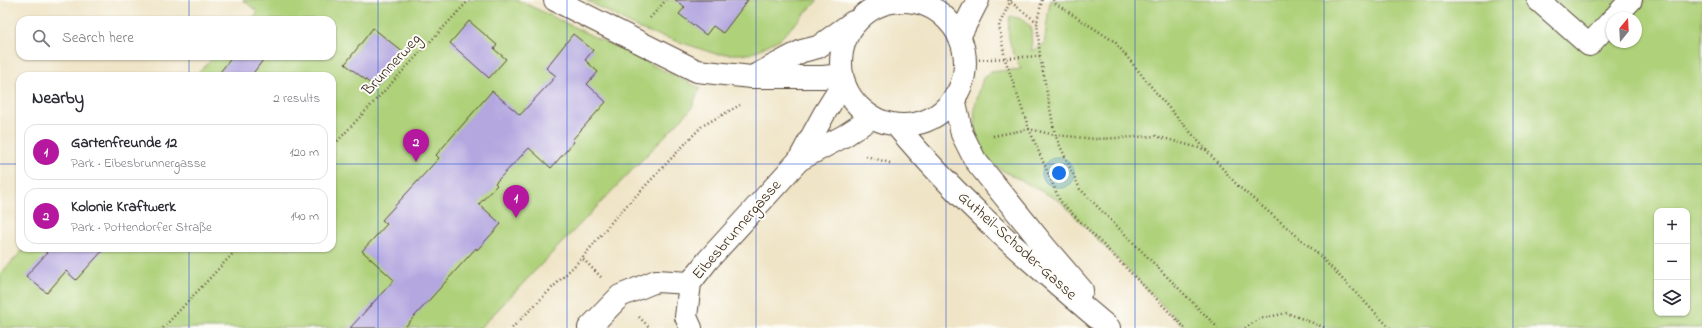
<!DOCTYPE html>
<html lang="en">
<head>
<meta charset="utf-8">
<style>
	:root { --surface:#fff; --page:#f7f7f7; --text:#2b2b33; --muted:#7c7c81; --line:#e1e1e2; --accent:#b5179e }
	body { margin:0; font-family:"Indie Flower",sans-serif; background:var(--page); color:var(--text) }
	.controls { position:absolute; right:12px; bottom:12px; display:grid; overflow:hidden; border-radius:8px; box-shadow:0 1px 3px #0004 }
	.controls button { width:36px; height:36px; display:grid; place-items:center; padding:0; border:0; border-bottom:1px solid var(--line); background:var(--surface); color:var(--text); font:20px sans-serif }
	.compass { position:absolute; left:1606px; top:12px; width:36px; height:36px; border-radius:50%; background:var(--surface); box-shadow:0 1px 3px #0004; rotate:18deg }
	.you { position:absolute; left:1059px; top:173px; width:14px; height:14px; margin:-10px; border:3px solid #fff; border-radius:50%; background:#1a73e8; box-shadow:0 0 0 6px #1a73e833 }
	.badge { display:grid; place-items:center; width:26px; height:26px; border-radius:50%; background:var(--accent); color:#fff; font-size:13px; font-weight:700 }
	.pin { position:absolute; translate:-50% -33px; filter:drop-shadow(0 1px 2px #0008) }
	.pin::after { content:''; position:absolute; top:21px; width:14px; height:12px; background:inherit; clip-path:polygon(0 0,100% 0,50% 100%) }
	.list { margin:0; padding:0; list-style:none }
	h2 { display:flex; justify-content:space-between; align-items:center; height:52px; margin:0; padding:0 16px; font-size:17px }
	h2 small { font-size:13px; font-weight:400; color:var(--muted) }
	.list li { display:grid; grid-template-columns:26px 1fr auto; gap:12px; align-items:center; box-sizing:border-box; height:56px; margin:0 8px 8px; padding:0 8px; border:1px solid var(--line); border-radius:12px }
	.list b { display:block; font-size:15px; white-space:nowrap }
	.list p { margin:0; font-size:13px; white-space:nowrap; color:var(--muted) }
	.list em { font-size:13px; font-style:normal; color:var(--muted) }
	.icon { flex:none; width:22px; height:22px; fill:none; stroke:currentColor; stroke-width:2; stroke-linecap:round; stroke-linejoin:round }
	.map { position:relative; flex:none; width:1702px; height:328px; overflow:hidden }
	.search { position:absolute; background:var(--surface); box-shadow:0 1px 3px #0004; left:16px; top:16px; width:320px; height:44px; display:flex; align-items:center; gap:10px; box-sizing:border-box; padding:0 14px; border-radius:12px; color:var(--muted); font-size:15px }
	.panel { position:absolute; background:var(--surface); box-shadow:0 1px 3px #0004; left:16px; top:72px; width:320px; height:180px; border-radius:12px }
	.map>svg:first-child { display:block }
	.green { fill:#afd17a; stroke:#757e4c; fill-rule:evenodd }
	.building { fill:#b4a7e0 }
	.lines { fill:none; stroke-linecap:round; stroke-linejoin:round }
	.minor-casing { stroke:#564637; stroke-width:24 }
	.path { stroke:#564637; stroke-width:2.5; stroke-dasharray:1 3; stroke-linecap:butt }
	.minor { stroke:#fff; stroke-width:22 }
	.grid { fill:none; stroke:#1d4ed8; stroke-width:1; stroke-opacity:0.55 }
	.labels { text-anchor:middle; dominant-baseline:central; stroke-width:4; stroke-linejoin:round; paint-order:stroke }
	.street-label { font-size:16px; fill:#3b2a1e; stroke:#fdfcf7 }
</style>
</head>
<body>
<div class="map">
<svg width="1702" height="328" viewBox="0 0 1702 328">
	<rect width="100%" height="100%" fill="#fdfcf7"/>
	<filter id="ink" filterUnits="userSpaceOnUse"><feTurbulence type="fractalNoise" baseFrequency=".025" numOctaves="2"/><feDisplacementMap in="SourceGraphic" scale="8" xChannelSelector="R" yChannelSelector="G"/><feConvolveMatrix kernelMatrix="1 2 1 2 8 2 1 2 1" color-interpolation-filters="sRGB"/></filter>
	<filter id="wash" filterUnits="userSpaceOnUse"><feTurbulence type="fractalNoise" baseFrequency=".012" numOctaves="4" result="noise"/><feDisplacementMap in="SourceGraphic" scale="16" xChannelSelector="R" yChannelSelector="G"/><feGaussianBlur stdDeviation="0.9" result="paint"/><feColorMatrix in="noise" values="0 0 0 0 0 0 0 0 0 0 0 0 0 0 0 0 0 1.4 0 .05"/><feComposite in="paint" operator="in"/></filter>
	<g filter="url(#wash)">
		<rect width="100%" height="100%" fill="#efe4c6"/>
		<g class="green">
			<polygon points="243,0 518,0 700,88 691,109 480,328 0,328 0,274 25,248 332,248 332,76 195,76 215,56 332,56 332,20 251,20 258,12"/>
			<polygon points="586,0 818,0 780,39 750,54 716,54 640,29"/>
			<path d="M1050 0H1702V328H1185L1060 201 992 165 980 147 976 132 974 109 983 78 991 72 1021 69C1012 50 1005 38 1010 16L1021 19 1031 27 1032 51 1044 45ZM1612 18H1636V42H1612ZM1657 211H1687V313H1657Z"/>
		</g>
		<g id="blocks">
			<g class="building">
				<polygon points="675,0 748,0 723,33 713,26 706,35 679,14 685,7"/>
				<polygon points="469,21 497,45 494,49 506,59 489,78 450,43"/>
				<polygon points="373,28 404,53 376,88 345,64"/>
				<polygon points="573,34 593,50 585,60 598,72 587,84 606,102 572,140 574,142 551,168 529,148 495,183 497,185 479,204 501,224 477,250 476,248 404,328 350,328 394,280 362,251 387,224 382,220 439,158 436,155 492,91 520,115 556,76 546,68"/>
				<polygon points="233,56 266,56 251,76 217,76"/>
				<polygon points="41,248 105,248 76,280 66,271 47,293 26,276 47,253"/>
			</g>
		</g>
	</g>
	<g filter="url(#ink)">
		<use href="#blocks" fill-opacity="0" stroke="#564637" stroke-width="1"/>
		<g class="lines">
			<g class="minor-casing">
				<g id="minor">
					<polyline points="555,0 697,71 751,77 823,77 842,75"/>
					<polyline points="1538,0 1589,45 1612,20"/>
					<circle cx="903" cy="63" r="62"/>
					<polyline points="1614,18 1631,0"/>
					<polyline points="959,37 978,0"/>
					<polyline points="756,75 802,51 818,47 853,22"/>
					<polyline points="954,98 962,134 975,160 1045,247 1082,290"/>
					<path d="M896 125C959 201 1034 265 1109 328"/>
					<polyline points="799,160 844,136 873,117"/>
					<polyline points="589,328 620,296 656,281 690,283"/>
					<polyline points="691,328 686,317 690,283 708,260 799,160 824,114 844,82"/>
				</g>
			</g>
			<g class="path">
				<polyline points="1008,0 1037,22"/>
				<polyline points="1011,0 999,25 1005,59 1029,129 1060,201 1185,328"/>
				<polyline points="1042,0 1037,22 1040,56 1055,135 1080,189 1218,328"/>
				<polyline points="1053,0 1056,4 1115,42 1162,100 1238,186 1316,252 1390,328"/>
				<polyline points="650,18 666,0"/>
				<polyline points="975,60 1040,56"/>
				<polyline points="993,136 1029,129 1055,135 1096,139 1156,136 1206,150"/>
				<polyline points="332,147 469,0"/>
				<polyline points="866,156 890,163"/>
				<polyline points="601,277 582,258 614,219 702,126 740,105"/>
				<polyline points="639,317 650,328"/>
				<polyline points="163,328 238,248"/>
				<polyline points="512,328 582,258"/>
				<polyline points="1245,328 1259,319 1287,313 1326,328"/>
			</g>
			<use href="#minor" class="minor"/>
		</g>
	</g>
	<path class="grid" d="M189 0V20M378 0V328M567 0V328M756 0V328M946 0V328M1135 0V328M1324 0V328M1513 0V328M189 56V76M0 164H20M332 164H1702M189 248V328"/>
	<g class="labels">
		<g class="street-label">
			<text transform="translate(392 65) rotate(-47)">Brunnerweg</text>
			<text transform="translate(737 230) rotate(-49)">Eibesbrunnergasse</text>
			<text transform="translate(1017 246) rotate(42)">Gutheil-Schoder-Gasse</text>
		</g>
	</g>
</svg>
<div class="controls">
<button>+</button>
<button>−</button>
<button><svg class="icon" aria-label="layers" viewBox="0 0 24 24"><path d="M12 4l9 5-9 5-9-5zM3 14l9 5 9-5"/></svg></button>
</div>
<svg class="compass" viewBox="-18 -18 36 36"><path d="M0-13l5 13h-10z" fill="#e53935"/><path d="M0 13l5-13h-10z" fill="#7c7c81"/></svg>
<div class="you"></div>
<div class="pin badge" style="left:516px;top:218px">1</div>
<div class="pin badge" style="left:416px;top:162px">2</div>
<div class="search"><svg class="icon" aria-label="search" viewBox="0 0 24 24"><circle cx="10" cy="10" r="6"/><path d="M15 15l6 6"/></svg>Search here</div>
<section class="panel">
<h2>Nearby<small>2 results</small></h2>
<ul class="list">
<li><span class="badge">1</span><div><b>Gartenfreunde 12</b><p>Park · Eibesbrunnergasse</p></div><em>120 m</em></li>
<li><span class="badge">2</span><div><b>Kolonie Kraftwerk</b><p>Park · Pottendorfer Straße</p></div><em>140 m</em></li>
</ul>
</section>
</div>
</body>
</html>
